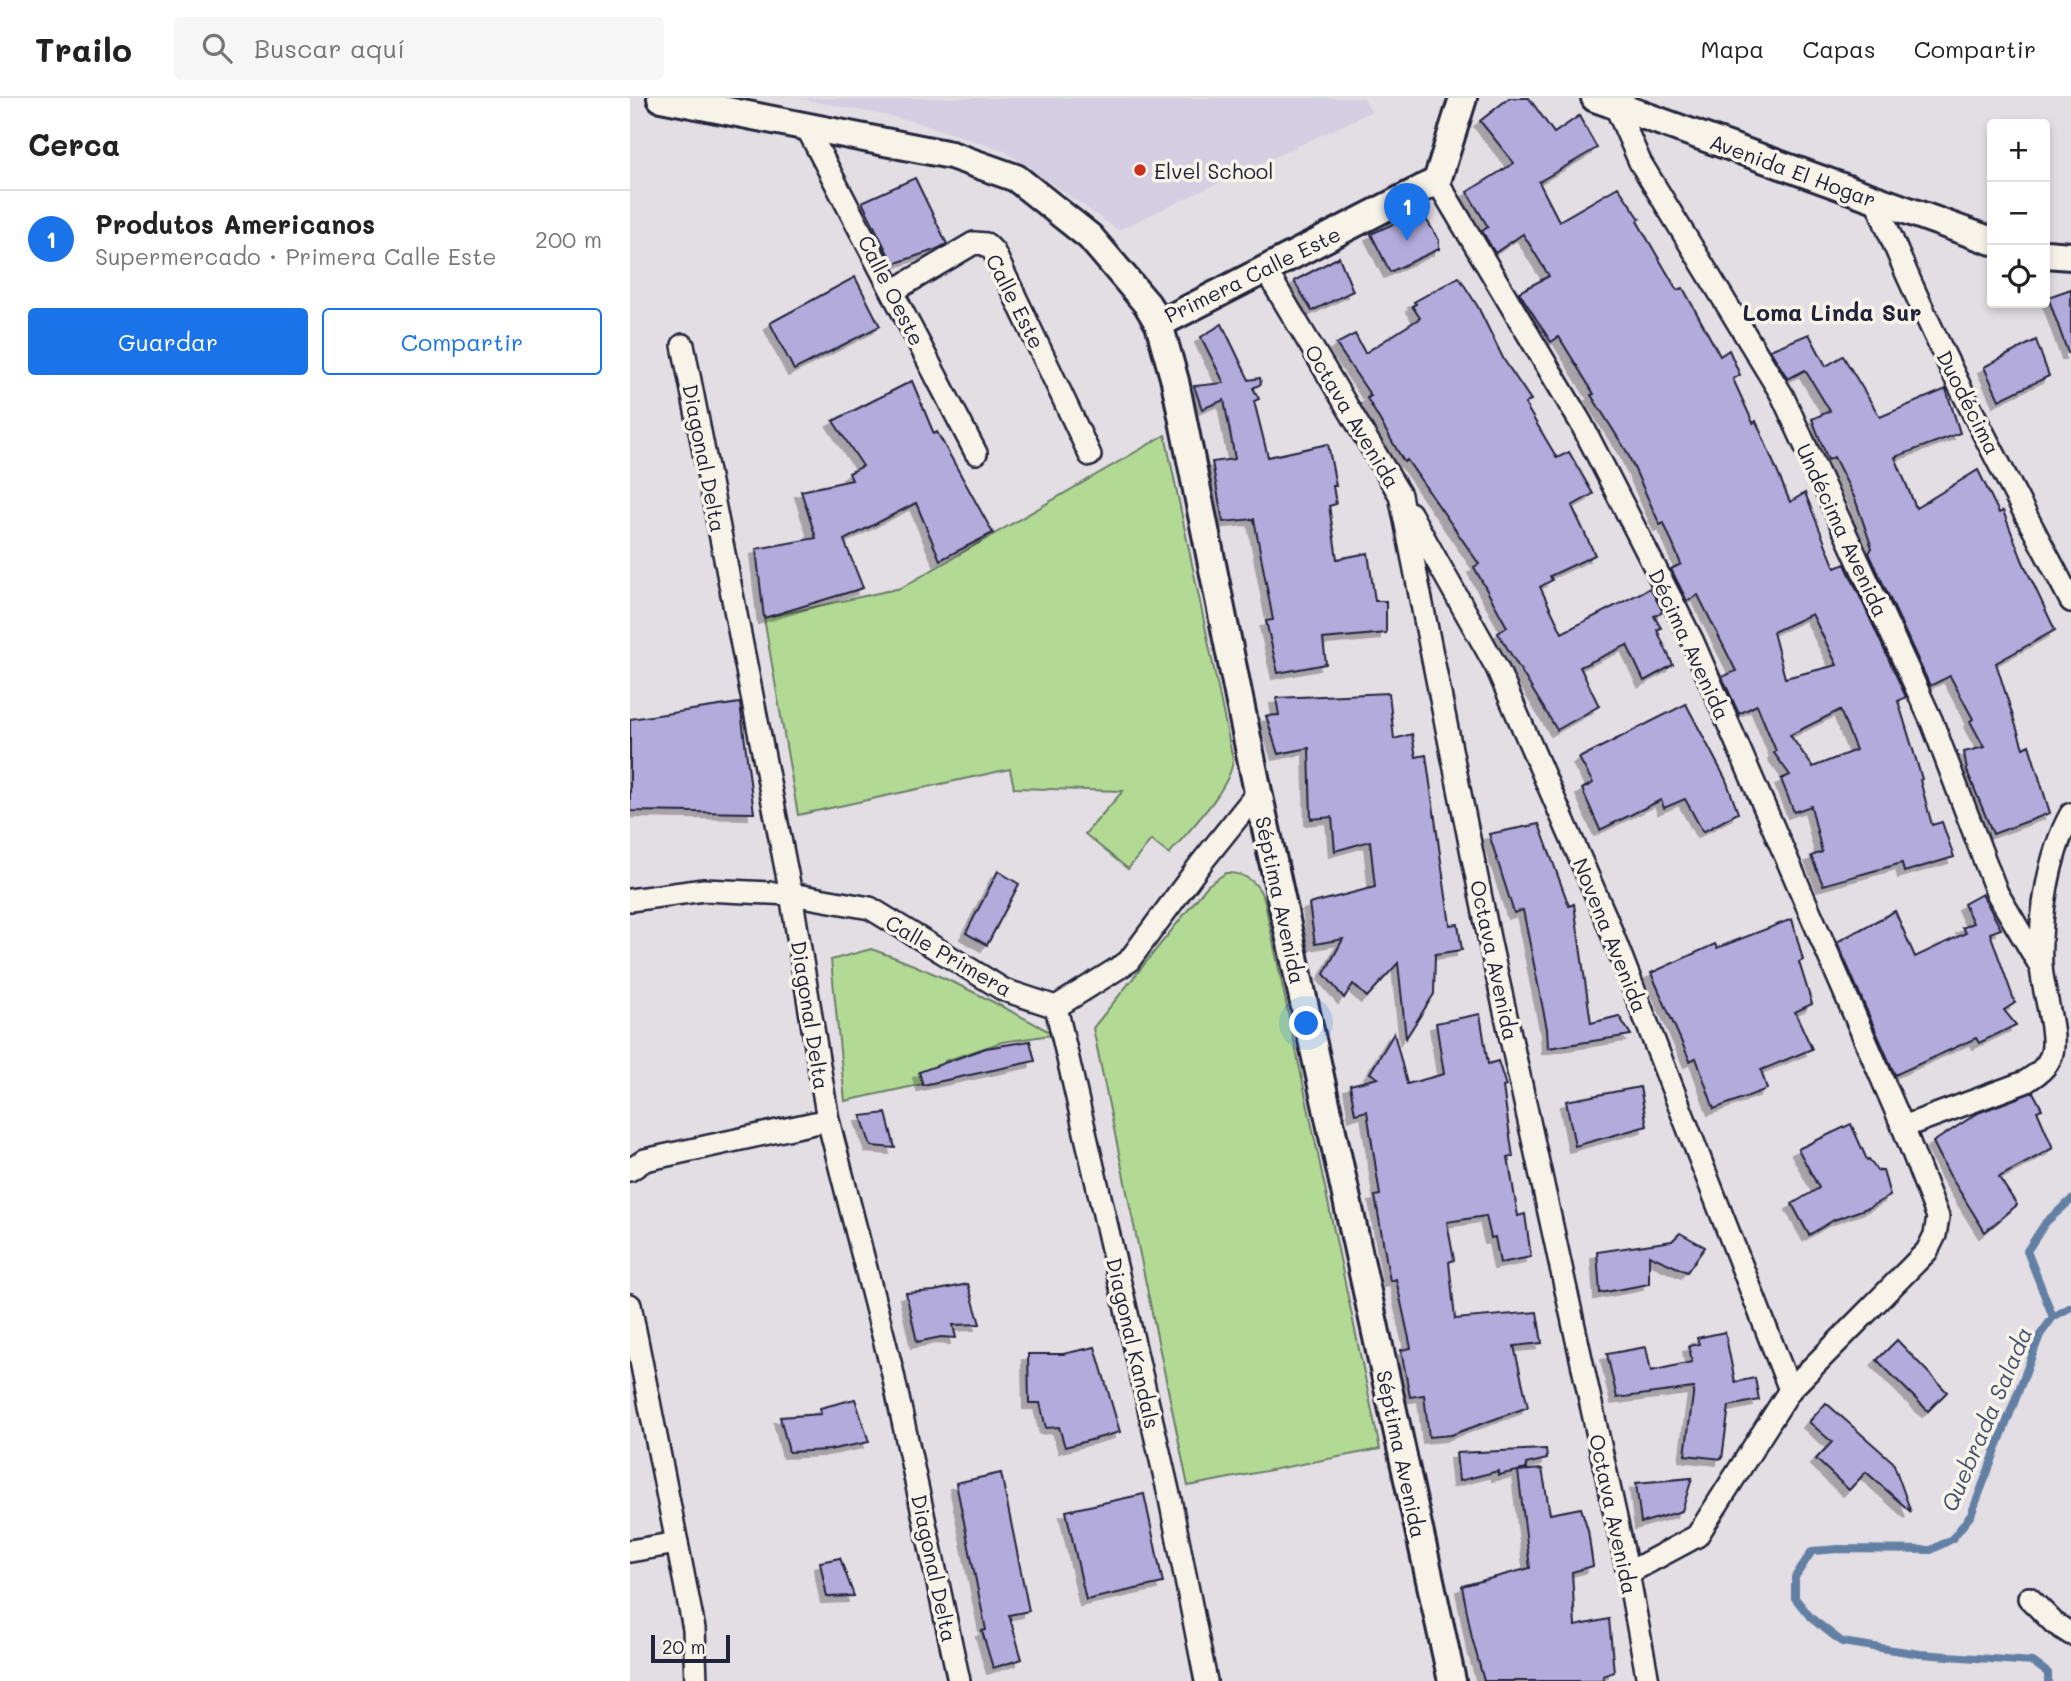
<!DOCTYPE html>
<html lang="es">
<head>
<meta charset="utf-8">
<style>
	:root { --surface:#fff; --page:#f6f6f6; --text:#222; --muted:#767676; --line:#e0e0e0; --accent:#1a73e8 }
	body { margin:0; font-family:Mali,sans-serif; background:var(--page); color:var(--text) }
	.controls { position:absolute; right:21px; top:21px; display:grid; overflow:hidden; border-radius:7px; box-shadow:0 4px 10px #0003 }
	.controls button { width:63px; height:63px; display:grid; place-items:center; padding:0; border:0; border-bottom:2px solid var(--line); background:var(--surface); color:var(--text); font:35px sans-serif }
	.scale { position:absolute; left:21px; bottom:18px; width:79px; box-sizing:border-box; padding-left:7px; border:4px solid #22223b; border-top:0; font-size:19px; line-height:24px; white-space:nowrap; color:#22223b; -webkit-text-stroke:5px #f7f3e8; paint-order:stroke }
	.you { position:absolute; left:677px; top:926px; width:24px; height:24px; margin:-18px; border:5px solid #fff; border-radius:50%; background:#1a73e8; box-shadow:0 0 0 10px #1a73e833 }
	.badge { display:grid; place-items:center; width:46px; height:46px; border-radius:50%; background:var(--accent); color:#fff; font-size:23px; font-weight:700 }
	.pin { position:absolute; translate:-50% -58px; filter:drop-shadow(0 2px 4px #0008) }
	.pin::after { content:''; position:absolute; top:37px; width:24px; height:21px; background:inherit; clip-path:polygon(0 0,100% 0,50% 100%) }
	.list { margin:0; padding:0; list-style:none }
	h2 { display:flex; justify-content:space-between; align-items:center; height:91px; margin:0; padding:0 28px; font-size:30px }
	h2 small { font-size:23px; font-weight:400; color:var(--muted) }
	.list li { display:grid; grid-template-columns:46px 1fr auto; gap:21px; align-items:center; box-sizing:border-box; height:98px; padding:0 28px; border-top:2px solid var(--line) }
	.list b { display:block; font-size:26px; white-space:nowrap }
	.list p { margin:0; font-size:23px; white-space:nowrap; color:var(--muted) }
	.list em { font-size:23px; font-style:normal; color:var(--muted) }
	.actions { display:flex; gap:14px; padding:21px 28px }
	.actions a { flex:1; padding:16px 0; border:2px solid var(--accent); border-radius:7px; text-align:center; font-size:24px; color:var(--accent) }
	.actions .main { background:var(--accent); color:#fff }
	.icon { flex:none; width:38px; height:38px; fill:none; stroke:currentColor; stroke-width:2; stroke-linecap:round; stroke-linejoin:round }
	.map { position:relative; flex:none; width:1441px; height:1583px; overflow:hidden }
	header { display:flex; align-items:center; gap:42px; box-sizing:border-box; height:98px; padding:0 35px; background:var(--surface); border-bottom:2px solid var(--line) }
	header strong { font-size:33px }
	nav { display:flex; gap:38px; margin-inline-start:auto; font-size:24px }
	.search { width:490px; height:63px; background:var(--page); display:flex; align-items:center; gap:18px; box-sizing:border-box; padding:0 24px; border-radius:7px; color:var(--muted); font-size:26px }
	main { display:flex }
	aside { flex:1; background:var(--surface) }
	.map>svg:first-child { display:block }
	.built { fill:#d5cee2 }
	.green { fill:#b3da95; stroke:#6a7e68; stroke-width:2 }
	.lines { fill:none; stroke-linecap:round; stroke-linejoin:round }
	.stream { stroke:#6380a4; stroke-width:8 }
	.building { fill:#b3abdc; stroke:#22223b; stroke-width:2; fill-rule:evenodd; filter:url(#shadow) }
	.minor-casing { stroke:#22223b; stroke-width:26 }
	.tertiary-casing { stroke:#22223b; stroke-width:32 }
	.minor { stroke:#f7f3e8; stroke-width:21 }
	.tertiary { stroke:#f7f3e8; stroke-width:26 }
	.poi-dot { fill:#c8321e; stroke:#f7f3e8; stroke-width:2.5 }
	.labels { text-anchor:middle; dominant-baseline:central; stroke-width:7; stroke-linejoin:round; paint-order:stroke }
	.poi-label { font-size:21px; fill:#22223b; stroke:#f7f3e8; text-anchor:start }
	.street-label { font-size:21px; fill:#22223b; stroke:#f7f3e8 }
	.neighbourhood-label { font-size:23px; font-weight:bold; fill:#22223b; stroke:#f7f3e8 }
	.water-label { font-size:23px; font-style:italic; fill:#435170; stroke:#f7f3e8 }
</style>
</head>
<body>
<header>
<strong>Trailo</strong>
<div class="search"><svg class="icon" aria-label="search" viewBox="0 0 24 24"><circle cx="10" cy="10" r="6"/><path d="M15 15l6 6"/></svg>Buscar aquí</div>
<nav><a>Mapa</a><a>Capas</a><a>Compartir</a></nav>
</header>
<main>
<aside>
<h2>Cerca<small></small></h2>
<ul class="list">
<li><span class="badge">1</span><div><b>Produtos Americanos</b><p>Supermercado · Primera Calle Este</p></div><em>200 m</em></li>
</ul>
<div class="actions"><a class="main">Guardar</a><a>Compartir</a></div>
</aside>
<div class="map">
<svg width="1441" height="1583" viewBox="0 0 1441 1583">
	<defs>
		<filter id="shadow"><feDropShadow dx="-6" dy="6" stdDeviation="0" flood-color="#0004"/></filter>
	</defs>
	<rect width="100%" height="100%" fill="#e3dde4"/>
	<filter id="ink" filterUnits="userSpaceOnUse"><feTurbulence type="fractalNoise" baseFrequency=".0143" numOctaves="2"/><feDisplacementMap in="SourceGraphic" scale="14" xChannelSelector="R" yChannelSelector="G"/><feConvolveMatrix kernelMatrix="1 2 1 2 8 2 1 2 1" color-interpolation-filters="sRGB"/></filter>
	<g filter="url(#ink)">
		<polygon class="built" points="167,0 734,0 741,14 488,132 375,53 283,23"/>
		<g class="green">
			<path d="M535 337 603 662C600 692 559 732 539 756L521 742 498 771 455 736 493 693 384 690 380 671 168 717 134 520 271 490Z"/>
			<path d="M596 775C616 774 630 786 635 805L750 1351 558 1388 463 930 578 787Z"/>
			<path d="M241 851C303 872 361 902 418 933L421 937 372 944 315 963 321 980 215 1003 201 862Z"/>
		</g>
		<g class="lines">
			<g class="stream">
				<polyline points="1423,1219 1397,1153 1416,1124 1441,1102"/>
				<polyline points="1418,1583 1418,1575 1403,1564 1290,1556 1212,1544 1181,1520 1165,1500 1165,1479 1182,1453 1209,1451 1301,1452 1322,1441 1341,1417 1410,1237 1423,1219 1441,1209"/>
			</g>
		</g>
		<g class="building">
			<path d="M879 0H899L924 35 949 18 967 50 909 84 929 123 988 89 1010 121 1007 123 1047 192 1053 190 1090 258 1099 252 1110 277 1103 281 1123 325 1126 323 1160 404 1175 395 1205 470 1215 466 1276 599 1268 603 1292 681 1290 682 1302 727 1312 724 1324 759 1274 774 1272 765 1193 787 1181 758 1192 754 1181 708 1164 714 1151 681 1160 677 1144 655 1146 653 1127 607 1109 616 1092 579 1106 573 1068 497 1057 503 1041 471 1051 466 1034 425 1030 427 997 354 961 297 964 296 929 239 921 244 889 194 919 178 893 136 865 155 852 133 858 129 837 94 884 65 850 23ZM1182 516 1207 567 1155 580 1143 534ZM1210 612 1226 652 1183 669 1160 637Z"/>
			<polygon points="285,80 317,146 307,151 263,166 232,104"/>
			<polygon points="791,113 809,142 809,151 760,174 741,136"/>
			<polygon points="709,159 723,193 682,213 664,183"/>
			<polygon points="225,179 250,228 164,272 140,225"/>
			<polygon points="829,179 848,209 874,262 901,302 895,306 927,360 939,354 963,396 942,408 965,457 920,478 922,482 910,489 932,535 1020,490 1033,514 1024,518 1031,530 1027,532 1043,567 1014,583 997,547 950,569 969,608 927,632 868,535 877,529 844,469 849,466 777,362 774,364 737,300 741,298 706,246 725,236 735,255 790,220 782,208 786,206 784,204"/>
			<polygon points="1441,191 1441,255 1438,255 1418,199"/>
			<polygon points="592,226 619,282 630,280 631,286 623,290 629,301 624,303 638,359 698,346 706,388 703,388 706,406 699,408 707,461 738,455 745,503 756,503 756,535 693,541 696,566 648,575 636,523 643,522 624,421 593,424 582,364 605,361 594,302 572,311 564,288 594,285 571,239"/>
			<polygon points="1179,236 1196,268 1213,258 1250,319 1316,291 1330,335 1265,359 1286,410 1348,372 1369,415 1373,413 1393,464 1425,532 1366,565 1393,650 1399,647 1420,715 1363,736 1337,673 1334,654 1354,649 1340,623 1343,621 1320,578 1300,588 1239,455 1242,450 1225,401 1204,359 1198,362 1182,321 1200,313 1175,272 1158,281 1140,252"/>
			<polygon points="1406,242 1419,278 1369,302 1354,269"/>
			<polygon points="282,283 304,336 307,334 363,435 310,462 286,405 214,442 233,490 134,520 126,451 186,440 171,393 222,382 219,375 233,368 203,323"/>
			<polygon points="759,595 764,641 782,636 786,659 796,657 820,827 828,826 832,852 805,856 804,896 776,940 768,865 737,899 723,886 714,900 694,876 713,841 685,846 679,806 745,789 740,743 705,753 702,719 681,721 679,650 648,656 636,618 649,617 646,600"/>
			<polygon points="110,605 124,715 0,713 0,621"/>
			<polygon points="1056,606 1096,682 1108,715 1073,734 1055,701 1034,710 1031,702 970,732 952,691 963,685 949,660"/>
			<polygon points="909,726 939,808 944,806 961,925 989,918 1001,937 918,950 917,931 893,812 884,815 859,736"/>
			<polygon points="368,773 389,786 357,847 336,835"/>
			<polygon points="1352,796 1371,831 1360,835 1385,905 1374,912 1386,927 1349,945 1346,940 1265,977 1207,844 1265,813 1285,859 1336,835 1332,830 1343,825 1334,806"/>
			<polygon points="1162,821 1173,862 1169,864 1182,906 1165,914 1182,951 1131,972 1137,991 1084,1011 1066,960 1060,963 1021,875 1085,846 1087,850"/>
			<polygon points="850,916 858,966 868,963 876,988 873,989 883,1059 878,1059 888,1118 895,1116 901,1159 870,1165 865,1139 861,1140 856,1118 817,1124 824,1162 819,1164 825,1221 907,1214 912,1245 884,1248 898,1309 821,1337 799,1339 794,1297 780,1299 771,1252 781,1250 766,1181 760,1183 745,1098 750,1097 737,1013 725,1016 720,987 748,980 740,975 764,935 777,986 814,976 806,925"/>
			<polygon points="400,943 405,963 293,987 289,974 356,950"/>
			<polygon points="1010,989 1017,1028 945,1048 936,1003"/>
			<polygon points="1403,994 1412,1011 1407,1013 1423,1050 1369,1079 1387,1107 1355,1134 1319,1076 1303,1044 1348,1015"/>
			<polygon points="256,1015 265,1050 241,1048 231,1018"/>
			<polygon points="1221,1026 1237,1062 1239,1061 1247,1073 1253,1072 1260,1098 1240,1109 1204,1122 1179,1137 1162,1106 1189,1090 1168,1051"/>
			<polygon points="1050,1135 1075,1149 1057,1174 1019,1157 1019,1186 970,1195 967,1154 1042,1143"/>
			<polygon points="338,1186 350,1226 323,1227 326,1240 311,1239 287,1244 276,1195 304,1193"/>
			<polygon points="1095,1234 1105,1284 1125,1280 1129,1302 1099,1308 1092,1361 1055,1357 1064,1290 987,1300 977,1256 1016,1249 1021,1273 1062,1264 1059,1248 1069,1246 1067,1240"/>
			<polygon points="1267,1242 1317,1294 1298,1313 1247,1262"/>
			<polygon points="465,1249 490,1334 435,1349 429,1329 416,1330 410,1305 399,1305 398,1256 433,1256"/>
			<polygon points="225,1301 239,1344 199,1352 159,1354 150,1319 191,1316 190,1310"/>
			<polygon points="1196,1305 1263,1364 1281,1414 1236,1374 1219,1392 1186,1361 1202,1344 1179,1324"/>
			<polygon points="916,1351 917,1361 896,1366 897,1371 868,1377 868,1373 829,1383 826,1355"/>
			<polygon points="912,1371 920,1416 951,1410 958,1432 963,1468 942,1474 945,1528 979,1521 984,1574 973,1578 974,1583 854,1583 842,1540 832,1488 900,1470 888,1373"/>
			<polygon points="371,1375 399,1513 379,1517 392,1561 363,1570 352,1533 356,1532 326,1385"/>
			<polygon points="1062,1380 1052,1413 1011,1425 1006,1385"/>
			<polygon points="514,1396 533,1485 456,1502 436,1413"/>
			<polygon points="210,1460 224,1498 197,1499 190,1464"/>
		</g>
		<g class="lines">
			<g class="minor-casing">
				<g id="minor">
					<polyline points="986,9 1010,64 1152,297 1302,624 1367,795 1411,869"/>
					<polyline points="177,30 346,355"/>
					<polyline points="807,83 951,325 1062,542 1273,1029"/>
					<path d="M1246 102C1300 240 1372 371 1441 503"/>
					<polyline points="635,171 770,397 860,845 998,1475 1018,1583"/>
					<polyline points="263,193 344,145 356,146 364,154 460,357"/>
					<polyline points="53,247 161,796 198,1022 262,1272 329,1583"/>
					<polyline points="780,415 867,570 976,820 1160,1292"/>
					<polyline points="0,802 74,792 161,796 240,810 374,892 426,909 498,864 572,764 628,694"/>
					<polyline points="426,909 540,1401 576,1583"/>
					<polyline points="0,1072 15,1062 198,1022"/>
					<polyline points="0,1207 64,1531 66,1583"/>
					<polyline points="0,1453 47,1445"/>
					<path d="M998 1475 1067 1438 1160 1292 1297 1153 1305 1137 1308 1119 1273 1029 1395 984C1406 977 1416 971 1421 958 1429 938 1412 891 1411 868 1409 821 1418 757 1441 716"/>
					<polyline points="1399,1500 1424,1525 1441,1536"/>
				</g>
			</g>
			<g class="tertiary-casing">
				<g id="tertiary">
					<polyline points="31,0 321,57 386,80 460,139 517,206 529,226 807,83 833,0"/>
					<polyline points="965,0 1362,143"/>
					<polyline points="1415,156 1441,158"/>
					<polyline points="529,226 545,283 628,694 822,1583"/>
				</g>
			</g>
			<use href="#minor" class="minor"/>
			<use href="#tertiary" class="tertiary"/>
		</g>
	</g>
	<circle class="poi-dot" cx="510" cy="72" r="7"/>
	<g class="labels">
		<g class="poi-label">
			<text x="524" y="72">Elvel School</text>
		</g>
		<g class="street-label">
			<text transform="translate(1163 72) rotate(20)">Avenida El Hogar</text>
			<text transform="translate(622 176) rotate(-26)">Primera Calle Este</text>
			<text transform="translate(262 192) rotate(63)">Calle Oeste</text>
			<text transform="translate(386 203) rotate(63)">Calle Este</text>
			<text transform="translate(1339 304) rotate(63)">Duodécima</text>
			<text transform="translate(723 318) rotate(59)">Octava Avenida</text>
			<text transform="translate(75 360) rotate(79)">Diagonal Delta</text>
			<text transform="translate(1213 432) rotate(65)">Undécima Avenida</text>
			<text transform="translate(1060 546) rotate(65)">Décima Avenida</text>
			<text transform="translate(651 802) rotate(78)">Séptima Avenida</text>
			<text transform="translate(981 837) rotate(68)">Novena Avenida</text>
			<text transform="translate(319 857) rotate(30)">Calle Primera</text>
			<text transform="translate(865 862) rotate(78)">Octava Avenida</text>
			<text transform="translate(181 917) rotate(81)">Diagonal Delta</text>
			<text transform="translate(504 1245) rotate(77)">Diagonal Kandals</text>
			<text transform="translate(772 1356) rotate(78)">Séptima Avenida</text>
			<text transform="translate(984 1416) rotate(78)">Octava Avenida</text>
			<text transform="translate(305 1470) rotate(78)">Diagonal Delta</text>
		</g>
		<g class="neighbourhood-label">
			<text x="1202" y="214">Loma Linda Sur</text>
		</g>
		<g class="water-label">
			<text transform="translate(1356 1321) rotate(-67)">Quebrada Salada</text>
		</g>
	</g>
</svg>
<div class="controls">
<button>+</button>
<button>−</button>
<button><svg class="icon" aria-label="locate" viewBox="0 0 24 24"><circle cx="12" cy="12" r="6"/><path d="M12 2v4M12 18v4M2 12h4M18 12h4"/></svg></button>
</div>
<div class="scale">20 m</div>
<div class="you"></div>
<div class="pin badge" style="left:777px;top:143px">1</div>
</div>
</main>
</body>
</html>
